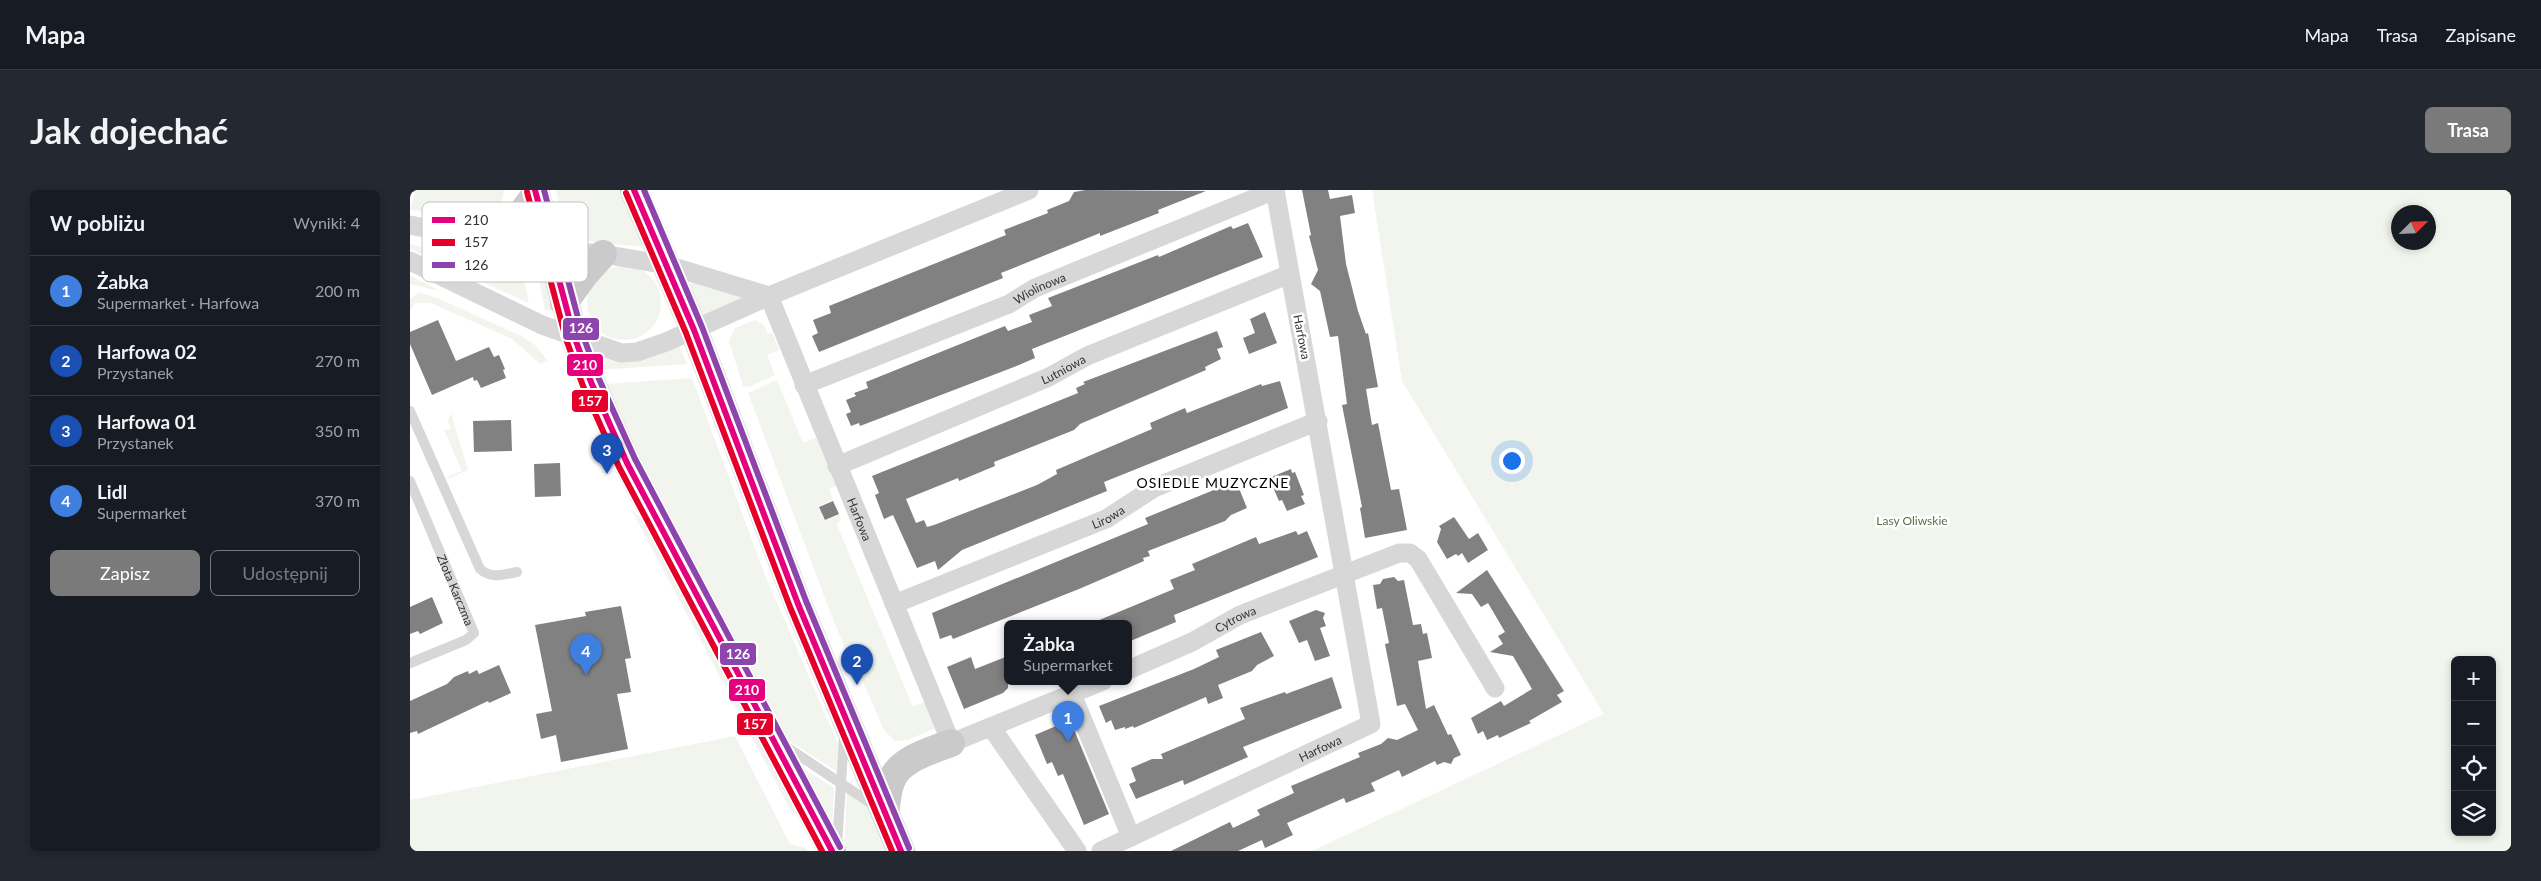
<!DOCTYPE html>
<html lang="pl">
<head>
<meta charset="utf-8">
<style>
	:root { --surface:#171b24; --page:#242831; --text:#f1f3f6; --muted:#9ea1a6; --line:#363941; --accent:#7a7a7a }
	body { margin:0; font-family:Lato,sans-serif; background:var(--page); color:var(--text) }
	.controls { position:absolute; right:15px; bottom:15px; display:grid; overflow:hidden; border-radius:8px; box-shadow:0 2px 8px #0003 }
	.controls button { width:45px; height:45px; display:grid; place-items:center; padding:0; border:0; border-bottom:1px solid var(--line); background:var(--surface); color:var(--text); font:25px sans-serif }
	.compass { position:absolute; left:1981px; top:15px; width:45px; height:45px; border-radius:50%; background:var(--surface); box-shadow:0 2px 8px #0003; rotate:66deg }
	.you { position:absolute; left:1101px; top:270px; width:18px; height:18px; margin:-12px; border:4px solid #fff; border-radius:50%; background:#1a73e8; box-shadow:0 0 0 8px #1a73e833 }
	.badge { display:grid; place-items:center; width:32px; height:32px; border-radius:50%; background:var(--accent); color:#fff; font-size:16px; font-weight:700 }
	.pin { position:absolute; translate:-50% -41px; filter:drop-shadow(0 1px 2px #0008) }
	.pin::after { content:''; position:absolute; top:26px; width:18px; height:15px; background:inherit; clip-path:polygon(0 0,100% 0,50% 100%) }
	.popup { position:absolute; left:594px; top:430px; width:128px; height:65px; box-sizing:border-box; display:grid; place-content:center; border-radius:8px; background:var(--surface); filter:drop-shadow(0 1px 4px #0005); font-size:16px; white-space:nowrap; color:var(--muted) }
	.popup b { font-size:19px; color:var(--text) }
	.popup::after { content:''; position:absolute; left:50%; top:100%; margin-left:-10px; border:10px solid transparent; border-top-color:var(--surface) }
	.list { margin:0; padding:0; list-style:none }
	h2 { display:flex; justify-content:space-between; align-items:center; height:65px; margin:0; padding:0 20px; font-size:21px }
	h2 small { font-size:16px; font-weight:400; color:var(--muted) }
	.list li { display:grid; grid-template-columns:32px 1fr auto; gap:15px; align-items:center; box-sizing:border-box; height:70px; padding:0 20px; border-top:1px solid var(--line) }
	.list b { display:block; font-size:19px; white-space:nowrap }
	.list p { margin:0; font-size:16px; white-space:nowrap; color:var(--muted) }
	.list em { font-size:16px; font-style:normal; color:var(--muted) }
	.actions { display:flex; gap:10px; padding:15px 20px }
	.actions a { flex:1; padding:11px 0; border:1px solid var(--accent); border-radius:8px; text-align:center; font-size:18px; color:var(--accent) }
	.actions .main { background:var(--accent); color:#fff }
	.icon { flex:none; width:28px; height:28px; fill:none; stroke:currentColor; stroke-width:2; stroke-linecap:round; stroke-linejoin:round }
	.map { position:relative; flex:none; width:2101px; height:661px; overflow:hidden; border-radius:8px }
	header { display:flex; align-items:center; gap:30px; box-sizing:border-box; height:70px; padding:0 25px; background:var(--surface); border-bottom:1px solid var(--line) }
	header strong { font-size:24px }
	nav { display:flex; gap:28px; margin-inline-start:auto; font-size:18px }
	.intro { display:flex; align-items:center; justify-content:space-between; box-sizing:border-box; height:120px; padding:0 30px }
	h1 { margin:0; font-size:35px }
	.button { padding:12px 22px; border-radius:8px; background:var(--accent); color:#fff; font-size:18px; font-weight:700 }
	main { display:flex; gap:30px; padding:0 30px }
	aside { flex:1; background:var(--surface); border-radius:8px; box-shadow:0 2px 8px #0003 }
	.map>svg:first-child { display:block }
	.green { fill:#f1f5ed; fill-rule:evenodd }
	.building { fill:#818181 }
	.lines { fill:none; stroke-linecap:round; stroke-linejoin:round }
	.lane { stroke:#d7d7d7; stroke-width:10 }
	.street { stroke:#d7d7d7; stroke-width:19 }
	.primary { stroke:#cacaca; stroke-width:28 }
	.bus-1-casing { stroke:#fff; stroke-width:10 }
	.bus-2-casing { stroke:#fff; stroke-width:10 }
	.bus-3-casing { stroke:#fff; stroke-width:10 }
	.bus-1 { stroke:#e5007d; stroke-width:6 }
	.bus-2 { stroke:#e4002b; stroke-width:6 }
	.bus-3 { stroke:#8e44ad; stroke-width:6 }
	.labels { text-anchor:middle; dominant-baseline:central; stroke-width:5; stroke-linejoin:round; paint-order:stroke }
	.street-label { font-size:12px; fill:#333; stroke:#fff }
	.park-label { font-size:12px; fill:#56703f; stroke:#fff }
	.neighbourhood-label { font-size:14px; letter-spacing:1px; fill:#000; stroke:#fff }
	.key { fill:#fff; stroke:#c2c2c2; stroke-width:1 }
	.key-label { font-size:14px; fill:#333 }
	.line-badge { stroke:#fff; stroke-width:2 }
	.badge-label { font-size:14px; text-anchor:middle; font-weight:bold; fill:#fff }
</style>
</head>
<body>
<header>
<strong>Mapa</strong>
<nav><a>Mapa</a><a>Trasa</a><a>Zapisane</a></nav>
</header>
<div class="intro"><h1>Jak dojechać</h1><a class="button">Trasa</a></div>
<main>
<aside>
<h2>W pobliżu<small>Wyniki: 4</small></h2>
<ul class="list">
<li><span class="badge" style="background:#3f7fe0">1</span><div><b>Żabka</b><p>Supermarket · Harfowa</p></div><em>200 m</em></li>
<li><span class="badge" style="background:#1a4fb4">2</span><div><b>Harfowa 02</b><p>Przystanek</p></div><em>270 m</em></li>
<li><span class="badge" style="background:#1a4fb4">3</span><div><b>Harfowa 01</b><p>Przystanek</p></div><em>350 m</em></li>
<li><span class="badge" style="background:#3f7fe0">4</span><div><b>Lidl</b><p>Supermarket</p></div><em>370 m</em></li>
</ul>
<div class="actions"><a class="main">Zapisz</a><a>Udostępnij</a></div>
</aside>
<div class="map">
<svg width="2101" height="661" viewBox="0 0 2101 661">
	<rect width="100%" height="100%" fill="#fff"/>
	<g class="green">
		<path d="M6 0H94C92 17 87 32 68 35L0 19Z"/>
		<polygon points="146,0 211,0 235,57 157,49"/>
		<path d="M962 0H2101V661H902L1194 524 992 191ZM1988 22H2018V52H1988ZM2045 470H2082V642H2045Z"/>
		<polygon points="0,54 80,72 110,72 119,113 0,59"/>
		<polygon points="127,69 131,72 143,117 141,121 135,120 126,74"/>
		<circle cx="214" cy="113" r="37"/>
		<polygon points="0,85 1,86 30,101 0,94"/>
		<polygon points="282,92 341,107 292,126 279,95"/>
		<polygon points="9,102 27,108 113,147 124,154 138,171 130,174 102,149 21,113 6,113 0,120 0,109"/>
		<polygon points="345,130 354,135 358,144 362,143 369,160 357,165 365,185 339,197 333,196 319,151 325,138"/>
		<polygon points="269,156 277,174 187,180 184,165 214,171"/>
		<polygon points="282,188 355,385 428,554 426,581 375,548 278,367 193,196 197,194"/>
		<polygon points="367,190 393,253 406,248 426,296 419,299 423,310 408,316 415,331 429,325 431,329 427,335 503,517 514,512 525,538 498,550 485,551 474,540 451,487 443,478 419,419 338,203"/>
		<polygon points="41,223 58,280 37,289 36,287 52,281 34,240 41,239 38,231"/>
		<polygon points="220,317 237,336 385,620 383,625"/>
		<polygon points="325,546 380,654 396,658 398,661 0,661 0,610"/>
		<polygon points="389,576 424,598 422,638"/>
		<polygon points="437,602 461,618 478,661 434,661"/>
	</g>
	<g class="building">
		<polygon points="676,0 796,1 748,20 749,23 690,46 690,43 591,83 593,88 409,162 402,146 408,143 403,130 421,123 419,116 596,45 594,40 638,23 637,20 659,11 664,2"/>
		<polygon points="892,0 918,0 920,9 942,5 945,23 930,26 936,74 948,121 956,144 958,143 968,197 956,199 962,235 968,233 981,300 989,299 997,340 955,348 950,318 952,317 932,215 937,214 928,146 920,147 910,101 901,94 908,80 899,46 901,45"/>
		<polygon points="838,33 853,67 622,159 625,168 604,177 450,236 449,233 441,236 436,224 441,222 436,210 446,206 444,203 458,198 456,192 595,136 598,141 622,132 619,125 642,116 638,108 748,65 749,67 821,36 823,39"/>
		<polygon points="855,122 867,153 839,164 833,148 845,143 840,129"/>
		<polygon points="28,130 46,171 79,157 84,167 89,165 95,179 93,180 96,188 71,198 67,190 64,191 63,187 22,205 0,154 0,142"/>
		<polygon points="807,141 813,157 807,159 811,169 795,177 796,180 670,234 664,240 584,272 585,276 549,291 548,288 496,309 506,333 514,330 517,337 524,335 627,295 647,284 646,280 742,239 740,233 775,218 777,223 851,194 852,196 870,191 878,218 694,292 697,301 552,360 528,380 525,371 507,378 483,325 474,329 465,305 469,303 462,286 668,203 666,198 675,194 673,192"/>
		<polygon points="101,230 102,261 64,262 63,231"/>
		<polygon points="150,273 151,306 125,307 124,274"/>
		<polygon points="881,279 882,283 885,282 894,305 891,306 895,314 877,321 872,310 869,311 859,288"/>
		<polygon points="826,291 837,318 821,325 815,331 738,361 740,366 733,368 734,371 669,399 543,449 541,445 530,449 522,423 738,334 735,328"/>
		<polygon points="423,311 429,324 415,330 409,317"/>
		<polygon points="1044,327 1059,349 1068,343 1078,360 1058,373 1052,363 1048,366 1046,364 1037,369 1027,352 1031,339 1029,336"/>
		<polygon points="886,341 888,345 897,341 908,367 764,425 766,432 718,452 718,433 682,433 764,399 760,390 785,380 782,374 846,347 849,354"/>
		<polygon points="1077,380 1154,501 1147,505 1152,512 1119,531 1121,533 1089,548 1088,545 1077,550 1073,541 1068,544 1061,528 1091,511 1094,516 1122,499 1103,466 1080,462 1093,454 1088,446 1095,442 1078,413 1071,417 1062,404 1046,403"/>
		<polygon points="984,387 988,391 994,390 1003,435 1011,434 1013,444 1017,443 1022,468 1008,471 1016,519 1024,515 1038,545 1041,544 1051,565 1044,568 1041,574 1034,572 1027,575 1025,571 992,587 989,580 961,593 965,601 936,613 934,608 877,633 883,645 855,658 852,650 828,661 761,661 820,632 823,638 850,625 847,620 884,603 881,596 950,567 948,563 971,554 978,548 987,550 1008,540 995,514 987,516 975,454 979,453 972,418 967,419 963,395 970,394 973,389"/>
		<polygon points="22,407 33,433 10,444 8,441 0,444 0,417"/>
		<polygon points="211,416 221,468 215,469 221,502 207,504 218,559 151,572 146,545 131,549 126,524 142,521 125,435 176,426 175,422"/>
		<polygon points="906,420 915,423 913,428 916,436 910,438 920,466 905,471 897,450 889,453 879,431"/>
		<polygon points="851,442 864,466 847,475 842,481 808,495 813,508 798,514 796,507 724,538 723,536 715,539 715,537 705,540 701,530 696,533 689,516 784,479 809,467 806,460"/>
		<polygon points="598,466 598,498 593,503 554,519 537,477 561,467 565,479"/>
		<polygon points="89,475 101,503 79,513 78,511 8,544 7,541 0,543 0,511 37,494 44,487 58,481 59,484 67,480 69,484"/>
		<polygon points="922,487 932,518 833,557 838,567 774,595 773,590 726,609 719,594 726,591 721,578 742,569 753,569 751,564 835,529 830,518 875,502 876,504"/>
		<polygon points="660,530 699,624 674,635 653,584 648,586 642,572 637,574 625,545"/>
	</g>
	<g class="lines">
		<g class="lane">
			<path d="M0 221 70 379C82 389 92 385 107 382"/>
			<path id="s1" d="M0 291 64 443 56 450 0 473"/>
			<polyline points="375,556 465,616"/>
			<polyline points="427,656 434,546"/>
		</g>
		<g class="street">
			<polyline points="0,35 117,58 193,64 257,75 359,106"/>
			<polyline points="0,71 132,135 211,163 227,162 256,152 359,106 619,0"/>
			<path id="s2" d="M359 106 541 553 693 491"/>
			<path id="s3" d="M394 195 599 114 625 98 865 0"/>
			<path id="s4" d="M427 276 639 187 677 166 880 84"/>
			<path id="s5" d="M484 414 696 329 744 298 908 231"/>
			<path id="s6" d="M718 480 782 452 830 425 989 363H1000L1008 369 1085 498"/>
			<polyline points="662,504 721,647"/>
			<polyline points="581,537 667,661"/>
			<path id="s7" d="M691 661 961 534 865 0"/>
		</g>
		<g class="primary">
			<polyline points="125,0 164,146 181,192 217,273 422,661"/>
			<polyline points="224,0 284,140 388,414 491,661"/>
			<polyline points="89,53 126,4"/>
			<polyline points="154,113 174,85 193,64"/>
			<path d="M475 623C477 613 477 601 481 592 488 569 521 561 541 553"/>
		</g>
		<g class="bus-1-casing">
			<g id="bus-1">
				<polyline points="125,0 164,146 181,192 217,273 422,661"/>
				<polyline points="224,0 284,140 388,414 491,661"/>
			</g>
		</g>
		<g class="bus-2-casing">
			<g id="bus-2">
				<polyline points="117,2 156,149 173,196 209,277 412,661"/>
				<polyline points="216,3 276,143 380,417 482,661"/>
			</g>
		</g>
		<g class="bus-3-casing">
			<g id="bus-3">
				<polyline points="134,0 172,143 189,189 225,269 430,657"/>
				<polyline points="234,0 292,137 396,411 499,658"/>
			</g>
		</g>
		<use href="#bus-1" class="bus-1"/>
		<use href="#bus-2" class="bus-2"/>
		<use href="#bus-3" class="bus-3"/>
	</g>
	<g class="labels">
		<g class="street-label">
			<text stroke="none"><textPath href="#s3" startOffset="255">Wiolinowa</textPath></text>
			<text transform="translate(892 147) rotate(79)">Harfowa</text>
			<text stroke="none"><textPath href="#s4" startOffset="246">Lutniowa</textPath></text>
			<text stroke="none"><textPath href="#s5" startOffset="231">Lirowa</textPath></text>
			<text stroke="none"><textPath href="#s2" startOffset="241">Harfowa</textPath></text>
			<text stroke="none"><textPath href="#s1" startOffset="118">Złota Karczma</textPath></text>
			<text stroke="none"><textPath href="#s6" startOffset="119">Cytrowa</textPath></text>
			<text stroke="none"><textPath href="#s7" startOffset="242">Harfowa</textPath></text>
		</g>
		<g class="park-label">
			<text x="1502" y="330">Lasy Oliwskie</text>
		</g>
		<g class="neighbourhood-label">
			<text x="803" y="292">OSIEDLE MUZYCZNE</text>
		</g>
	</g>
	<rect x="12" y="12" width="166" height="80" rx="8" class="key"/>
	<rect x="22" y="27" width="23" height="6" fill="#e5007d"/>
	<rect x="22" y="49" width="23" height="7" fill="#e4002b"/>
	<rect x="22" y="72" width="23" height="6" fill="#8e44ad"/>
	<g class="key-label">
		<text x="54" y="35">210</text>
		<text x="54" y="57">157</text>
		<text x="54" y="80">126</text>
	</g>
	<g class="line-badge">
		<rect x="152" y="127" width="38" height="24" rx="5" fill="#8e44ad"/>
		<rect x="156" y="163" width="38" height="24" rx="5" fill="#e5007d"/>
		<rect x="161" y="199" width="38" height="24" rx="5" fill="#e4002b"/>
		<rect x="309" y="452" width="38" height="24" rx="5" fill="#8e44ad"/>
		<rect x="318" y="488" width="38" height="24" rx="5" fill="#e5007d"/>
		<rect x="326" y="522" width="38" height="24" rx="5" fill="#e4002b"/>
	</g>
	<g class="badge-label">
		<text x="171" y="143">126</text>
		<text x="175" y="180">210</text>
		<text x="180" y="216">157</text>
		<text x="328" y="469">126</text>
		<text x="337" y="505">210</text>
		<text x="345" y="539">157</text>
	</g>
</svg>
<div class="controls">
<button>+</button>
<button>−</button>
<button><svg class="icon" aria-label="locate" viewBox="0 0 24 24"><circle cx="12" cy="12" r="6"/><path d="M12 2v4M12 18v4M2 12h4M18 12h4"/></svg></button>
<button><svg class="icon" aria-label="layers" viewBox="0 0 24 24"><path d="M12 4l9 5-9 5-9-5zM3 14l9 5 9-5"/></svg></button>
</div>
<svg class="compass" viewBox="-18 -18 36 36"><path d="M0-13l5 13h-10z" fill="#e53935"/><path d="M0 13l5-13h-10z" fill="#9ea1a6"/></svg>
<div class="you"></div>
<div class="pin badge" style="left:658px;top:552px;background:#3f7fe0">1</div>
<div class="popup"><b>Żabka</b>Supermarket</div>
<div class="pin badge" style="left:447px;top:495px;background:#1a4fb4">2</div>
<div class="pin badge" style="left:197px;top:284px;background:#1a4fb4">3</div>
<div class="pin badge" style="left:176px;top:485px;background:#3f7fe0">4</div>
</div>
</main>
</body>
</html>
